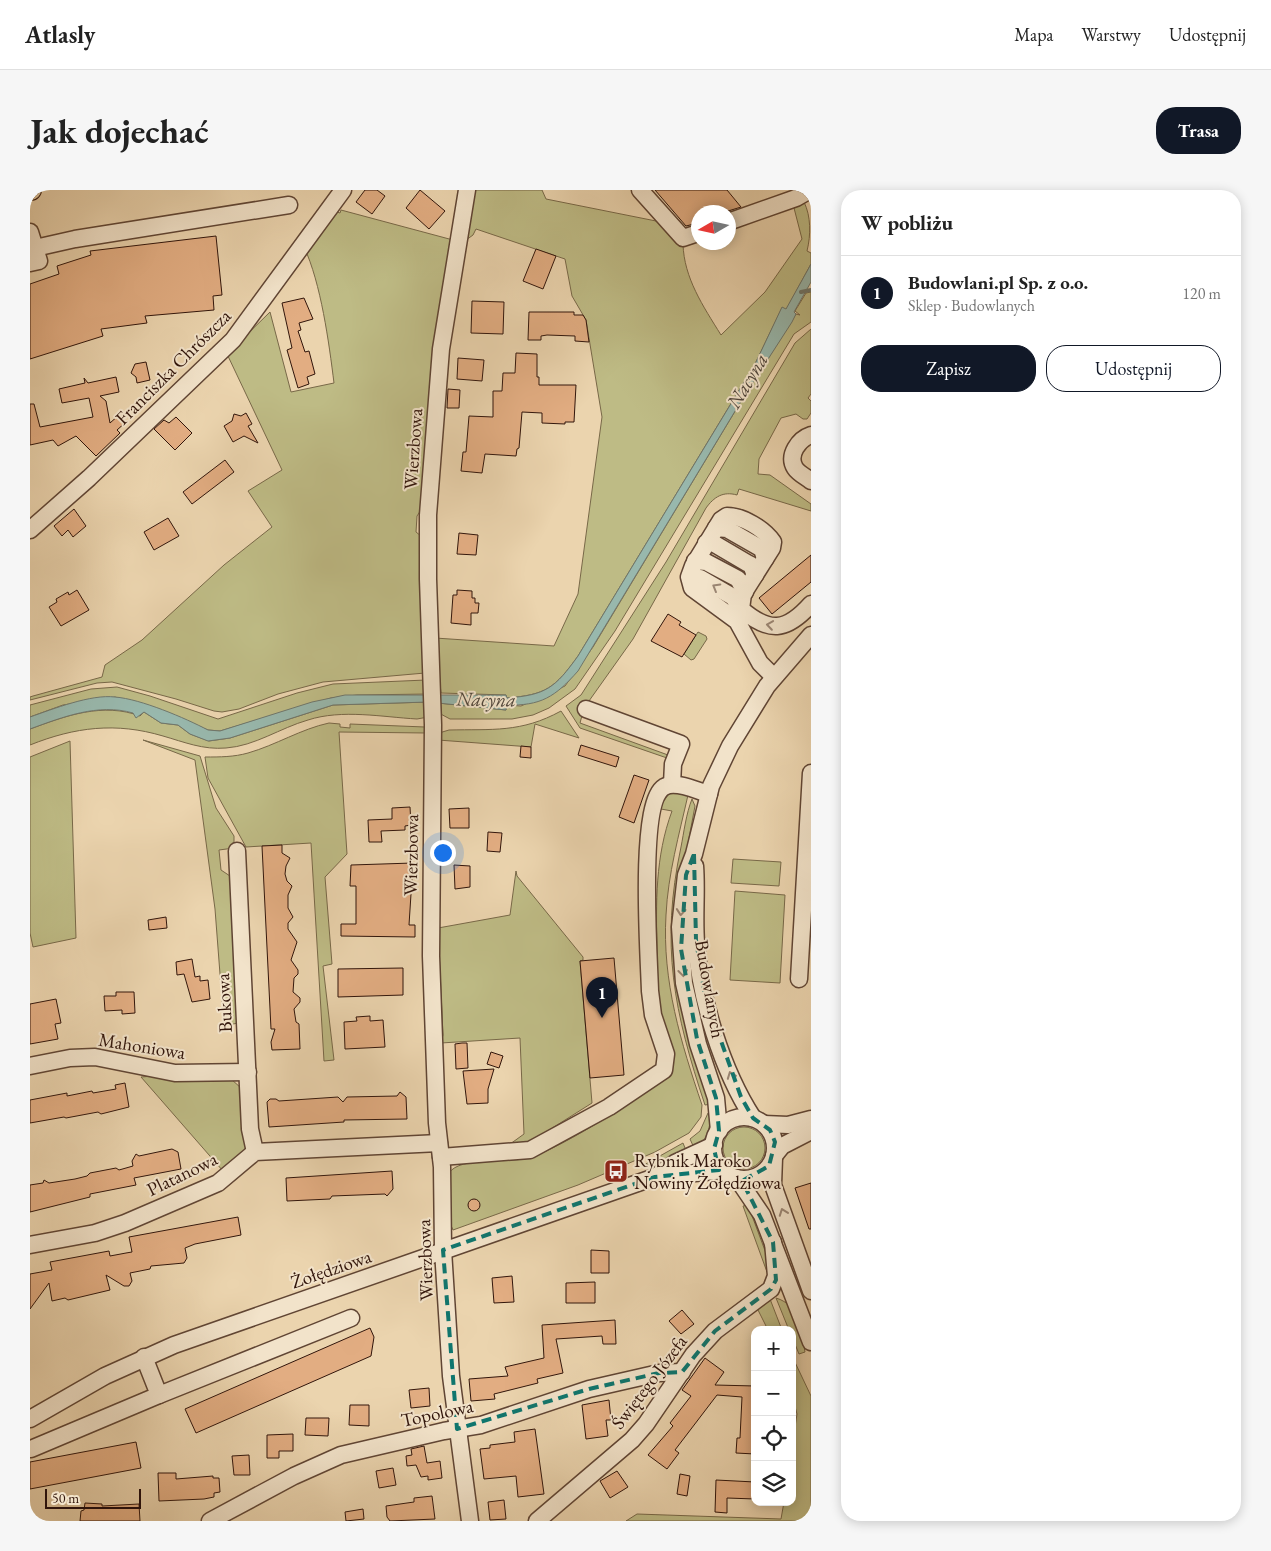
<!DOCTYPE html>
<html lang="pl">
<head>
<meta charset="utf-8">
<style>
	:root { --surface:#fff; --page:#f6f6f6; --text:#222; --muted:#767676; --line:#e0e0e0; --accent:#111827 }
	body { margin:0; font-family:"EB Garamond",serif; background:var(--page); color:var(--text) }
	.controls { position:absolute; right:15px; bottom:15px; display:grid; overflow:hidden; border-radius:10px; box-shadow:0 2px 12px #0003 }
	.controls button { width:45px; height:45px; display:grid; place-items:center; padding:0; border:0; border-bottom:1px solid var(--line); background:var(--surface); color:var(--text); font:25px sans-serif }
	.compass { position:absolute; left:661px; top:15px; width:45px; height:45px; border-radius:50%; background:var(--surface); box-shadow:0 2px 12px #0003; rotate:261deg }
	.scale { position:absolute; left:15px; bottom:12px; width:96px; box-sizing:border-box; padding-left:5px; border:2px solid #31150b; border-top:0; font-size:14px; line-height:18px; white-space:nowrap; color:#31150b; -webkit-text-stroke:4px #f2e3ca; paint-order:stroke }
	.you { position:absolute; left:412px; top:662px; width:18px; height:18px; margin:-12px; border:4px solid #fff; border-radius:50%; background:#1a73e8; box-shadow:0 0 0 8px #1a73e833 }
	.badge { display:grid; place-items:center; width:32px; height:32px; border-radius:50%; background:var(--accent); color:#fff; font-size:16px; font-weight:700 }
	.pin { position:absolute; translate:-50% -41px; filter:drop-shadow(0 1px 2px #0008) }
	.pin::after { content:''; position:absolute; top:26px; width:18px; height:15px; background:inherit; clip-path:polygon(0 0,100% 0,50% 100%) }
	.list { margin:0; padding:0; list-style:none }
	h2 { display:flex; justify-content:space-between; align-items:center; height:65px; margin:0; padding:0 20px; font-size:21px }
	h2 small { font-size:16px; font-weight:400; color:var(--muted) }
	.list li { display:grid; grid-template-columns:32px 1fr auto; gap:15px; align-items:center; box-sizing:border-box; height:75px; padding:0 20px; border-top:1px solid var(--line) }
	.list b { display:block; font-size:19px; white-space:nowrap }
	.list p { margin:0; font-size:16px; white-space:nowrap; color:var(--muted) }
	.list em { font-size:16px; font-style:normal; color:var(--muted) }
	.actions { display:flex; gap:10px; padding:15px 20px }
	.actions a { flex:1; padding:11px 0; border:1px solid var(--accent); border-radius:20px; text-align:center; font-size:18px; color:var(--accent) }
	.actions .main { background:var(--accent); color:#fff }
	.icon { flex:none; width:28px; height:28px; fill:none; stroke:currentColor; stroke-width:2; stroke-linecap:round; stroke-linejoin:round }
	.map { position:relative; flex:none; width:781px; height:1331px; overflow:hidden; border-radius:20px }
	header { display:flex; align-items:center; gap:30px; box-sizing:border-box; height:70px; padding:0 25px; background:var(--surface); border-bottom:1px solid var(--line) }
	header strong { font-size:24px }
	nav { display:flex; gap:28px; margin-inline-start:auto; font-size:18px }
	.intro { display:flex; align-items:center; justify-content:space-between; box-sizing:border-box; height:120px; padding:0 30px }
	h1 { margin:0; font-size:35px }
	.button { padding:12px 22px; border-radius:20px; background:var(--accent); color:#fff; font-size:18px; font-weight:700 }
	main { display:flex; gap:30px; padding:0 30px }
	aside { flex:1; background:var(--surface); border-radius:20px; box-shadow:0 2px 12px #0003 }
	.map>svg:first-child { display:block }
	.green { fill:#bebb85; stroke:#786848 }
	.water { fill:#98b8ad; stroke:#6f776c }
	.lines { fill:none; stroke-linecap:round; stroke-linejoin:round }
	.stream { stroke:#6f776c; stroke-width:4 }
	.building { fill:#e2ad82; stroke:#31150b }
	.minor-casing { stroke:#604534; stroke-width:19 }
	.major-casing { stroke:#31150b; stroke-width:22 }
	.minor { stroke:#f2e3ca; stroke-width:16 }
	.major { stroke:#ebd4ae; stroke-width:20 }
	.oneway { stroke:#9b8674 }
	.marked { fill:none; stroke:#0f766e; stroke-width:4; stroke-dasharray:10 6; stroke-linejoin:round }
	.labels { text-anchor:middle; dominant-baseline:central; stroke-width:4; stroke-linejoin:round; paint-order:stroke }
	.street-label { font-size:19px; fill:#31150b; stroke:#f2e3ca }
	.poi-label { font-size:19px; fill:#31150b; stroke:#f2e3ca; text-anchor:start }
	.water-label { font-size:20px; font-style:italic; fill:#50463c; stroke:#f2e3ca }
</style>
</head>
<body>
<header>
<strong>Atlasly</strong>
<nav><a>Mapa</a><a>Warstwy</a><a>Udostępnij</a></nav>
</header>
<div class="intro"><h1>Jak dojechać</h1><a class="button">Trasa</a></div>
<main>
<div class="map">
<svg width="781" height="1331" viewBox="0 0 781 1331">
	<rect width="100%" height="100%" fill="#ebd4ae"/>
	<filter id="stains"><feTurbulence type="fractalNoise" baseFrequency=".004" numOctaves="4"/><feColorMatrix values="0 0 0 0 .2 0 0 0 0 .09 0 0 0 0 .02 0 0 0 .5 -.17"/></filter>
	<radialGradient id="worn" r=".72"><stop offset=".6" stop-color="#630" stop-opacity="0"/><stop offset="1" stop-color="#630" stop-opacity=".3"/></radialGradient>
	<g class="green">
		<path d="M445 0H512L516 9 626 31 653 54C654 88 673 116 691 145L735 102 772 49 764 18 774 12C781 26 781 45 777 61L781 63V74L756 120 752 118 725 174 548 466C525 498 516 505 476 508V505L411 503 405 448 524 456 548 404 572 227 556 130 542 106 535 69 446 39 443 45 432 53Z"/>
		<path d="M302 20 310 23 311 20 423 50 395 314 387 326 386 342 391 346 395 483 293 492 248 504 209 519 192 522 184 521 146 509 82 492 67 493 0 510V507L3 506 72 487 75 475 112 450 194 375 242 337 218 301 252 280 197 164 240 122 261 202 304 193C299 153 291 93 274 57Z"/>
		<polygon points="781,102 781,132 764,144 585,441 545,499 519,518 503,525 482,529 420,529 407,522 408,513 476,520 476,515 491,516 535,496 563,457 713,208 766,124 770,125 765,121 776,103"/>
		<path d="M781 139V204L778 208 781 211V223L777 229H773L766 224 751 228 729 269 728 284 740 285 781 314V321L709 299 707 305C693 301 684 307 676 318L603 449 554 518 550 533 638 565 637 568 550 538 536 516 551 505 636 372 765 153Z"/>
		<polygon points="668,442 676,446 677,449 664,469 661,470 654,464"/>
		<polygon points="396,490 398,504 327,505 301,508 190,541 178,540 137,523 85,507 33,515 0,527 0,515 61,499 87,497 120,506 188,529 267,503 303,494"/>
		<path d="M398 512V527L387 529C352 527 312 519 278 530 250 538 225 556 196 558 173 560 154 552 133 546 86 532 45 537 0 555V539C35 526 73 512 110 526L114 522 131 533 148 535 160 544 179 551 200 548 303 515Z"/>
		<path d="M531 521 549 548 505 534 501 557 408 550 409 543 419 540C462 539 491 543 531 521Z"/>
		<path d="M299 533 310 534V537L320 538V534L395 537 396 543 309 542 317 664 295 687 302 774 293 776 304 870 294 871 281 653 216 657 178 588 175 567C190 567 204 567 218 563 246 555 271 539 299 533Z"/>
		<polygon points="113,550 170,566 186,618 204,646 204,658 189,660 191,680 203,688 208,833 194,836 185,719 165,570"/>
		<polygon points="40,551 46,748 3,757 0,743 0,567"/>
		<path d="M641 601 658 605C649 645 638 684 636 725 632 791 651 853 672 915L671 927 659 943 625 962 548 995 423 1040 420 1033 419 983C430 966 480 973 499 968 531 958 623 902 643 876 644 856 633 841 630 821 626 801 628 781 627 760 626 713 625 667 642 621L631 619V615Z"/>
		<path d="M662 609 665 616 647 712 681 914 675 915C644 822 630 755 651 657 654 642 656 624 662 609Z"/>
		<polygon points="703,669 751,672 749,696 701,693"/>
		<polygon points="486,681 487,686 553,767 553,770 550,771 562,913 497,954 476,957 494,944 490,848 411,853 413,845 408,738 480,725"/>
		<polygon points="705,701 755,705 750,793 700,790"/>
		<polygon points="124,886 152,891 201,889 211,898 216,958 204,972 193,981 111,887"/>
		<path d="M678 923H681C680 939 677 950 665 960L660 949 670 941Z"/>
		<circle cx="714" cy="958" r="21"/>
		<polygon points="653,953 657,963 643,969 612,976"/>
		<polygon points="718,1015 737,1066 737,1082 713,1016"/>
		<path d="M746 1108C770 1115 771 1141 775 1162L769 1164 762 1147V1140H759Z"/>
		<polygon points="740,1109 752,1140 738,1140 727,1118"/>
		<polygon points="762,1166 781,1206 781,1331 596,1331 607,1324 751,1329 754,1312 762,1312 762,1257 767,1224 762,1205"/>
	</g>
	<path class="water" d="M781 74V92L764 122 766 124 762 132 713 208 548 481C525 507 511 516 476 515V520L398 512 303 515 200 548 178 551 160 544 148 535 131 533 114 522 106 528 103 523C68 513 33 527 0 539V527C23 519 61 504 85 507 111 509 155 528 178 540L190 541 282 512 315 505H476L477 508C516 505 525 498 548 466L725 174 752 117 756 119Z"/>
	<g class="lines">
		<polyline class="stream" points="771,102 781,100"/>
	</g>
	<g class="building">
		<polygon points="335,0 347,0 355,6 342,24 326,12"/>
		<polygon points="390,0 415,21 399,39 376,18"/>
		<polygon points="625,0 697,0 711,17 695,22 668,22 668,33 656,36"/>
		<polygon points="186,46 192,105 183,106 184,120 115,126 117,133 71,139 73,146 0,169 0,94 29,84 27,76 61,65 60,61"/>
		<polygon points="506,59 526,66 513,99 493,91"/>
		<polygon points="274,108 283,129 269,133 271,140 268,141 275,162 279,161 285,184 277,187 279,194 268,198 257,160 262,158 252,113"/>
		<polygon points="442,111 474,112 473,144 441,143"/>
		<polygon points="499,122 544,122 544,125 553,125 556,130 559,152 545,151 545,146 517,145 511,146 511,150 498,150"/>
		<polygon points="486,163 507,164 507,187 509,187 509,195 546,195 544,232 535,232 535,234 512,233 512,223 492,222 489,258 487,259 486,266 455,264 452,283 431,281 433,262 436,262 439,226 463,227 463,201 472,201 473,183 485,183"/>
		<polygon points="428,168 454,170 452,191 427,189"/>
		<polygon points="116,172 120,190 107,193 106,187 101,183 105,174"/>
		<polygon points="86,187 89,202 70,206 76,211 80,233 89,225 96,232 87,240 90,243 66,266 46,246 28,256 23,250 0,255 0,214 4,214 10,237 63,227 59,208 32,213 29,199 55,193 54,188 58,193"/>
		<polygon points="418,199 430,200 429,218 417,218"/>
		<polygon points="216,223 222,234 218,236 228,253 214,246 203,252 194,236 202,231 204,224 211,226"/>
		<polygon points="146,227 162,243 145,260 124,239 134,230 139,233"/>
		<polygon points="195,270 204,282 162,314 153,302"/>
		<polygon points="44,319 56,336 43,347 38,340 32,346 24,336"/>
		<polygon points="138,328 149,346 124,360 114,342"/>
		<polygon points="429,343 448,345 446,365 427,364"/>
		<polygon points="781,365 781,392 742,424 729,408"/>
		<polygon points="47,400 59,420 31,436 19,417 27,412 26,409 38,402 39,405"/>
		<polygon points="427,400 442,401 442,408 445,408 445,413 449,413 448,423 441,423 441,435 421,433 423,405 427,405"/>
		<polygon points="638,424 651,432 649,435 666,445 652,467 621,451"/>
		<polygon points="551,555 589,567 586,577 548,565"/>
		<polygon points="491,556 501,557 501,568 490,567"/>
		<polygon points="604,585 619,590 604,633 589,627"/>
		<polygon points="380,617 381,635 375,636 375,640 351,641 352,652 339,652 338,630 362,629 362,618"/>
		<polygon points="439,618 439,638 420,638 419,619"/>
		<polygon points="458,642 472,643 470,662 457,661"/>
		<polygon points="252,655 252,663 260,668 256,676 255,684 257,691 262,696 258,705 258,718 263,727 258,733 258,739 267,752 261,770 268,780 268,784 264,788 263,802 270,808 270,812 264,819 266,832 269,834 270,859 242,860 241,852 245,839 241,839 232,656"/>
		<polygon points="383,673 379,735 385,735 385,747 311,746 311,734 326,734 326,696 320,696 321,675"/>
		<polygon points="424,675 440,676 440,697 425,699"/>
		<polygon points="136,727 137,738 119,740 118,730"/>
		<polygon points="584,768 594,885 560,888 550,771"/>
		<polygon points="162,769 165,787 170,786 170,791 178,790 180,809 162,812 154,784 147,785 146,772"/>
		<polygon points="373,778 373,805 308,807 308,779"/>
		<polygon points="86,802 104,802 105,823 92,824 92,820 75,821 74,806 86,806"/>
		<polygon points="26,809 31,833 25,834 28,849 0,854 0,814"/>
		<polygon points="340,826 340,831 353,830 355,857 315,859 314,832 327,831 326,827"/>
		<polygon points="432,853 437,853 438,878 426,879 425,854"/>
		<polygon points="461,862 473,866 469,878 457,874"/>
		<polygon points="464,879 458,899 458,913 437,914 433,881"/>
		<polygon points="95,893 99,917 71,924 68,922 36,928 34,927 0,933 0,910 37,903 37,906 62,901 63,903 86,899 85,895"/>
		<polygon points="370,902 376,907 377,929 314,930 314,932 239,937 237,912 240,909 246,909 249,911 308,907 313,912 317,907 367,906"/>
		<polygon points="142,959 148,962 151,979 104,988 106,995 60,1004 60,1007 0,1022 0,995 13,993 14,990 19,993 45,989 57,986 60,983 86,978 89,980 103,976 102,971 106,964 109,966"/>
		<polygon points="362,981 363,999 357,1006 355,1004 302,1006 300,1009 257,1011 256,988"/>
		<polygon points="781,993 781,1039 779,1039 765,998"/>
		<circle cx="444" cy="1015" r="6"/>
		<polygon points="208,1027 211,1045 165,1054 155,1058 157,1068 154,1073 121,1076 120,1079 100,1083 102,1091 99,1096 94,1096 76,1085 80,1100 38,1110 35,1108 22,1111 19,1093 0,1119 0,1084 22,1080 20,1072 79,1061 80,1066 96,1063 102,1062 99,1047"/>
		<polygon points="561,1060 579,1061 579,1083 561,1083"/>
		<polygon points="482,1086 484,1112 464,1113 462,1088"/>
		<polygon points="565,1092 565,1113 536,1113 536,1093"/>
		<polygon points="652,1120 664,1134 651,1144 639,1131"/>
		<polygon points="585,1130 586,1154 573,1154 572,1146 526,1149 533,1183 507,1189 508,1193 464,1204 465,1209 441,1211 439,1189 478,1186 475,1177 514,1168 512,1135"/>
		<polygon points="340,1138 344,1147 341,1166 166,1243 155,1219"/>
		<polygon points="675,1168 694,1182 685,1195 725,1196 725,1264 706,1263 707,1248 710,1248 712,1207 687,1205 645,1260 649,1263 637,1279 618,1265 643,1236 640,1233 661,1206 652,1200"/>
		<polygon points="399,1198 400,1216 381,1218 379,1200"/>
		<polygon points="579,1210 581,1230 576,1230 578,1246 556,1249 552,1215"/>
		<polygon points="320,1215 339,1215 339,1236 319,1235"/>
		<polygon points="276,1228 299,1228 298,1246 275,1245"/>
		<polygon points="505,1239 514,1304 488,1307 486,1286 454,1289 450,1259 460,1258 460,1255 485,1252 484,1242"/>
		<polygon points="263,1244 263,1261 249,1261 249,1268 237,1268 237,1245"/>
		<polygon points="106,1252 111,1278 0,1299 0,1272"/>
		<polygon points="394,1256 397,1273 410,1271 412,1288 398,1290 398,1286 391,1287 386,1275 377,1276 376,1266 382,1265 381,1259"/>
		<polygon points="219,1265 220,1285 204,1285 202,1266"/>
		<polygon points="363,1278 366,1295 349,1298 346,1281"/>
		<polygon points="587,1281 598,1297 580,1308 570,1291"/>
		<polygon points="128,1283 146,1283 146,1289 183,1286 183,1288 189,1288 190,1302 184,1303 184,1307 174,1309 129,1311"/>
		<polygon points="650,1284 660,1286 657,1306 647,1304"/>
		<polygon points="686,1290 725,1292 725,1309 697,1308 697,1323 685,1322"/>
		<polygon points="402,1306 405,1329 360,1331 357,1327 356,1316 384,1312 384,1308"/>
		<polygon points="474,1310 476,1329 460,1330 458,1312"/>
		<polygon points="55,1313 72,1314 72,1316 109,1314 110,1331 50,1331 51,1321 54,1320"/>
		<polygon points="333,1319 334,1329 316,1331 315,1322"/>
	</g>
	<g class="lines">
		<g class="minor-casing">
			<g id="minor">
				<polyline points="437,0 411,159 398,325 398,389 403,535 401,766 407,933 412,977 413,1060 421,1186 440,1331"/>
				<polyline points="610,0 653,48 668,43"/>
				<polyline points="698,32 766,8 780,0"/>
				<polyline points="0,42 9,71 0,73"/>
				<polyline points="5,58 45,49 259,15"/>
				<path d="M781 245C769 249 757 265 765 278 768 283 776 287 781 291"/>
				<polyline points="686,338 697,339 732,359 735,369"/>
				<polyline points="0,340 59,288 203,150 313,0"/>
				<polyline points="676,353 683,353 717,373 721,375 725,385"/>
				<polyline points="665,371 676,372 708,389 715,402"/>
				<polyline points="662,396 663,390 670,388 703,407 709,417"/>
				<path d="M744 487 730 473 707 431 662 398 659 387 663 376 691 330 697 326C713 326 734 339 743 352L742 358 713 404 711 419C739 443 756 442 781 414"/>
				<polyline points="556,519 651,554 643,574 642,594"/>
				<polyline points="207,661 220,939 225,962"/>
				<path d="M665 676C667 701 664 726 666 752 670 809 692 880 723 928"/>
				<polyline points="769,789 781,583"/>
				<polyline points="0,876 40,868 65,867 145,883 218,882"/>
				<circle cx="714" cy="958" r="31"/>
				<polyline points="734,934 758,935 781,929"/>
				<polyline points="689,941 686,908 668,854 654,793 650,737 656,685 664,664 681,596 700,556 737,496 781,445"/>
				<polyline points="744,966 752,956 781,941"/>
				<path d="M411 967 500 960 579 917 634 880 636 864 623 825 620 801C619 767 608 613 634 597 646 590 667 601 679 604"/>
				<polyline points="744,968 743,995 781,1101"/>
				<polyline points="626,987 694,980"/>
				<polyline points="707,988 732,1025 781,1152"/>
				<polyline points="0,1055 65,1043 95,1033 188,993 225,962 409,953"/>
				<polyline points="129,1205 321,1128"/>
				<polyline points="0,1229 75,1186 144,1155 625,987 645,973 684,955"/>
				<polyline points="1,1259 129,1205 114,1167"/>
				<polyline points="180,1331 264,1286 311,1265 414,1241 451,1235 559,1199 629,1183 652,1182"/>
				<polyline points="507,1331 602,1250 616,1234 663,1165 685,1141 741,1099 746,1086 743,1052"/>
			</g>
		</g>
		<g class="major-casing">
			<polyline id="major" points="0,0 1,0"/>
		</g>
		<use href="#minor" class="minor"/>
		<use href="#major" class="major"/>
	</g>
	<defs><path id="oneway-chevron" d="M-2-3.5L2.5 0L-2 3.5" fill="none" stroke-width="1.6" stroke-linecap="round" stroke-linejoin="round" transform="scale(1.25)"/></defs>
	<g class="oneway">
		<use href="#oneway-chevron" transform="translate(686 397) rotate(-150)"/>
		<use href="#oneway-chevron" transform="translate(740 435) rotate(-172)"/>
		<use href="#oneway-chevron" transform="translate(651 722) rotate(95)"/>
		<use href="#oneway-chevron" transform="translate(653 783) rotate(83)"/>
		<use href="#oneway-chevron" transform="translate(701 885) rotate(-111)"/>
		<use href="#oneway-chevron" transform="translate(753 1022) rotate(-110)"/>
	</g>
	<path class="marked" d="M664 664 666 750 675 806 711 907 723 928 740 940 745 952 739 976 712 991 743 1052 746 1090 741 1099 685 1141 652 1182 629 1183 559 1199 427 1239 413 1060 625 987 689 980 684 959 689 941 686 908 667 849 651 759 656 685Z"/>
	<defs>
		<g id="bus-square" transform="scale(1.25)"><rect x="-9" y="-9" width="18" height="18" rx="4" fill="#8f2418" stroke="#f2e3ca"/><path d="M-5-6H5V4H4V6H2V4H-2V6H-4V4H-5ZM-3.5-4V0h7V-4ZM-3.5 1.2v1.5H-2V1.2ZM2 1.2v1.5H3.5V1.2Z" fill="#fff"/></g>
	</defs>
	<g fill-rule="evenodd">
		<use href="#bus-square" x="586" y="981"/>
	</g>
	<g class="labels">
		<g class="street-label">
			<text transform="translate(143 177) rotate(-45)">Franciszka Chrószcza</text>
			<text transform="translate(383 259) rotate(-86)">Wierzbowa</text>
			<text transform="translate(381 665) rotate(-89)">Wierzbowa</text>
			<text transform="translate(680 799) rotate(80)">Budowlanych</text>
			<text transform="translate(194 813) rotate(-93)">Bukowa</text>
			<text transform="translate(112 856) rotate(9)">Mahoniowa</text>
			<text transform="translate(152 984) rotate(-26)">Platanowa</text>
			<text transform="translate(395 1070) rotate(-92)">Wierzbowa</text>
			<text transform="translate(301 1079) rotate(-19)">Żołędziowa</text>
			<text transform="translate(619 1192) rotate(-53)">Świętego Józefa</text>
			<text transform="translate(407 1223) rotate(-12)">Topolowa</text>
		</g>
		<g class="poi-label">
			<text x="604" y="970">Rybnik Maroko<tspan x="604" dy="22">Nowiny Żołędziowa</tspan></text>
		</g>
		<g class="water-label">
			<text transform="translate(717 191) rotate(-59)">Nacyna</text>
			<text transform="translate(456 509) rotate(1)">Nacyna</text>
		</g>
	</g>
	<rect width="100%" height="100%" filter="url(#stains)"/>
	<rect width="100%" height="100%" fill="url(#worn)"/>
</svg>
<div class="controls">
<button>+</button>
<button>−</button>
<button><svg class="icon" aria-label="locate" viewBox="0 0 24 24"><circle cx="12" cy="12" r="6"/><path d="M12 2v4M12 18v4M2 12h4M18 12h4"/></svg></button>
<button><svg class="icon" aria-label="layers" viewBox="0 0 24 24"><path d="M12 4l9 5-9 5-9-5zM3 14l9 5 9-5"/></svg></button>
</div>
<svg class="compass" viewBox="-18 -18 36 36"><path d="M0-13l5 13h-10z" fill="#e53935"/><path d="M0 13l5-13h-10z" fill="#767676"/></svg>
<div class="scale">50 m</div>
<div class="you"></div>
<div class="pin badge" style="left:572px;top:828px">1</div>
</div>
<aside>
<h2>W pobliżu<small></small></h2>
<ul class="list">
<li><span class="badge">1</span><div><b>Budowlani.pl Sp. z o.o.</b><p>Sklep · Budowlanych</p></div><em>120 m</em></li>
</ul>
<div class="actions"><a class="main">Zapisz</a><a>Udostępnij</a></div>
</aside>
</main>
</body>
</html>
